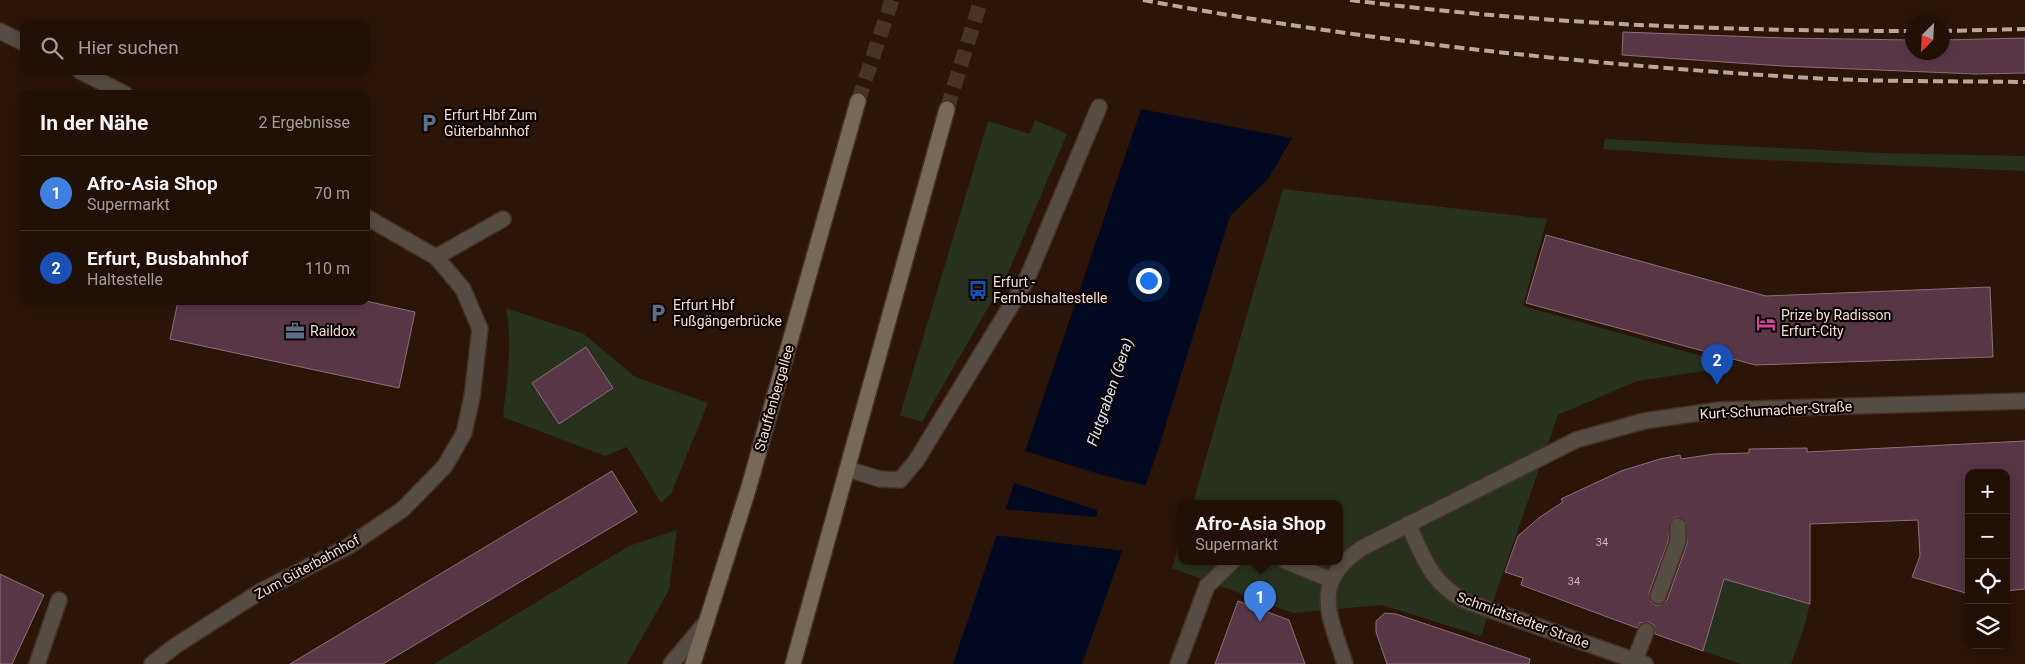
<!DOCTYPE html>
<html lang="de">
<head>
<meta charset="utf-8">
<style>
	:root { --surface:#201006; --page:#2d1e14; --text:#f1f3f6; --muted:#a29d9b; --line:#3d3028; --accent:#7c3aed }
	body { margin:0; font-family:Roboto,sans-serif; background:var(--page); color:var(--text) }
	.controls { position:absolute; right:15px; bottom:15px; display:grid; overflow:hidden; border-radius:10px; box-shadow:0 2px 12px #0003 }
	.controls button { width:45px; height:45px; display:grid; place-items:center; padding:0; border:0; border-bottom:1px solid var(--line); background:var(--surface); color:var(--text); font:25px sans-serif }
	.compass { position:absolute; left:1905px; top:15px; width:45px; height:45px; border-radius:50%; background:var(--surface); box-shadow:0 2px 12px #0003; rotate:204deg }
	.you { position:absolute; left:1148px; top:280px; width:18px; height:18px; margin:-12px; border:4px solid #fff; border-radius:50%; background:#1a73e8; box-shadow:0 0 0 8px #1a73e833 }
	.badge { display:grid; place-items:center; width:32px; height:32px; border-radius:50%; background:var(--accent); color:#fff; font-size:16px; font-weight:700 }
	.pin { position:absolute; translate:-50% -41px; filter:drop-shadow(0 1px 2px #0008) }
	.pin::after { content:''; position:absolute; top:26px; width:18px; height:15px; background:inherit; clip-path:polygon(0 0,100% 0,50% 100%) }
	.popup { position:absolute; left:1178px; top:500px; width:165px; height:65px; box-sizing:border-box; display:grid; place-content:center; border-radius:10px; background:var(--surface); filter:drop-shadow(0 1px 4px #0005); font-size:16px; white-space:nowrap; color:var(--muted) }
	.popup b { font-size:19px; color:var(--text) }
	.popup::after { content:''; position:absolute; left:50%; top:100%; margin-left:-10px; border:10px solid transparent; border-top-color:var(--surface) }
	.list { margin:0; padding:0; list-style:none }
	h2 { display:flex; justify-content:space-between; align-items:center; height:65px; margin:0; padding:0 20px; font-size:21px }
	h2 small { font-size:16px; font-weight:400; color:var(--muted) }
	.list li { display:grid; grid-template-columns:32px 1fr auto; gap:15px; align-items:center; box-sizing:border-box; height:75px; padding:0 20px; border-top:1px solid var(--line) }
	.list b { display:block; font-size:19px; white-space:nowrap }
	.list p { margin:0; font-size:16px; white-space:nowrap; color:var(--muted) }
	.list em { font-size:16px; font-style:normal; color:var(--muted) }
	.icon { flex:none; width:28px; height:28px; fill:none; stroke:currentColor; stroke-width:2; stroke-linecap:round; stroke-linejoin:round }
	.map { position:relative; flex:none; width:2025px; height:664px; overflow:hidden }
	.search { position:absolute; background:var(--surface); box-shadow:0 2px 12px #0003; left:20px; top:20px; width:350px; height:55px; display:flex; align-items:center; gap:12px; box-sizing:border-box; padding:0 18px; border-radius:10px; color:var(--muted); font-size:19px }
	.panel { position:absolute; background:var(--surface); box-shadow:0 2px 12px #0003; left:20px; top:90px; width:350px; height:215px; border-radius:10px }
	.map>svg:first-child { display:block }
	.green { fill:#28301e }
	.water { fill:#030920 }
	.pier { fill:#2b1508 }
	.building { fill:#573746; stroke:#8b6e7a; fill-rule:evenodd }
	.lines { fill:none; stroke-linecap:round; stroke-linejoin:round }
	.secondary-tunnel { stroke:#483327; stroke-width:15; stroke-dasharray:15 8; stroke-linecap:butt }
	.service-casing { stroke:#463125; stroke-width:18 }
	.minor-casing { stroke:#463125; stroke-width:18 }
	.tertiary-casing { stroke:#463125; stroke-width:18 }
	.secondary-casing { stroke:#463125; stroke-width:18 }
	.service { stroke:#554d43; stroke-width:15 }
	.minor { stroke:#554d43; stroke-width:15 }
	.tertiary { stroke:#554d43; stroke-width:15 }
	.secondary { stroke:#76695a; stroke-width:15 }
	.rail { stroke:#b9a79d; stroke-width:4; stroke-dasharray:10 5; stroke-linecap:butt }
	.labels { text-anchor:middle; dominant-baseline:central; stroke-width:4.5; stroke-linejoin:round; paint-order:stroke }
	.number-label { font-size:11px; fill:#c8b4b1 }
	.poi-label { font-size:14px; fill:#eeded5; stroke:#0c0402; text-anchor:start }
	.street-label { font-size:14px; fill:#eeded5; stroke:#0c0402 }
	.water-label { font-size:15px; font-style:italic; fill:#dae5fb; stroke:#0c0402 }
</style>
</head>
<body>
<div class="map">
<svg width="2025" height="664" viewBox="0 0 2025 664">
	<rect width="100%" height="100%" fill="#2b1508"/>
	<g class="green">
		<polygon points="1035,120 1067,134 1008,273 922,422 900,415 988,121 1030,134"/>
		<polygon points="1605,139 1878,153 2025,156 2025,171 1740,159 1603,149"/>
		<polygon points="1283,189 1547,219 1523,306 1737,366 1637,381 1558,415 1481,636 1382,605 1293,613 1172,568 1181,539 1181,561 1339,561 1339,503 1193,503"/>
		<path d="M506 308 584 334 635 377 708 403 671 494 661 503 627 447 605 456 503 417C507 380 513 345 506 308Z"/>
		<polygon points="677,530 669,590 627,664 434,664 629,546"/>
		<polygon points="1724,579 1810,604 1803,631 1791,664 1741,664 1703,651"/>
	</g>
	<polygon class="water" points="1141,109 1292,138 1268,179 1230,216 1157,453 1082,664 953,664"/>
	<polygon class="pier" points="1022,450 1102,475 1148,486 1125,551 993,535 1002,509 1097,517 1097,510 1011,482"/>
	<g class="building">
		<polygon points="1623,32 1784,38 1912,40 1912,52 1942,52 1942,40 2025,38 2025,73 1976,74 1782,66 1622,55"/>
		<polygon points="1546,235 1766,296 1990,287 1993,357 1755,365 1526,303"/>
		<polygon points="178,301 366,301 415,312 399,388 170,339"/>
		<polygon points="586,347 613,388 559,424 532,383"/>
		<path d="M2025 441V589L2006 591V473H1969V594L1912 577 1920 556 1918 520 1810 524V604L1724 579 1703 651 1655 634 1654 625 1649 622 1640 623 1637 628 1521 585 1523 578 1505 572 1518 536 1540 517 1563 502 1561 499 1621 471 1660 459 1680 455 1681 459 1714 454 1749 453V449L1807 448V452ZM1678 517 1686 522 1687 544 1667 600 1660 605H1655L1651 602 1649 593 1669 539 1670 522 1674 518Z"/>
		<polygon points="612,471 637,512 383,664 290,664"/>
		<polygon points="0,574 44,595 12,664 0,664"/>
		<polygon points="1238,601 1289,620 1305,664 1215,664"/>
		<polygon points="1385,613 1396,614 1530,659 1529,664 1387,664 1376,632 1376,621"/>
	</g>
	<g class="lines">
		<g class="secondary-tunnel">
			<polyline points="858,101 892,0"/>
			<polyline points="947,109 981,0"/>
		</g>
		<g class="service-casing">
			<g id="service">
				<polyline points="0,31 24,43"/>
				<polyline points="80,71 125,94"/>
				<polyline points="436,257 503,219"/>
				<polyline points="847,469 880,479 900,480 916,461 1026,281 1099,107"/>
				<polyline points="1658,596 1678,541 1678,526"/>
				<polyline points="1635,660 1646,631"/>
			</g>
		</g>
		<g class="minor-casing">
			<g id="minor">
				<path d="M1408 524C1424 558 1430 582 1465 601L1645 664"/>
				<polyline points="1285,561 1331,580"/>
				<polyline points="37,664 59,600"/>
				<polyline points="152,664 175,646 261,591 349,546 403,509 445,466 464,433 472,397 480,329 463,289 436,257 366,217"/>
				<polyline points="1178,664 1207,586 1233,561"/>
				<path d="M1345 664C1329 613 1310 583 1362 548L1576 440 1644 421 1719 410 2025 401"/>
			</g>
		</g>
		<g class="tertiary-casing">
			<polyline id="tertiary" points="671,664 707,621"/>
		</g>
		<g class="secondary-casing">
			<g id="secondary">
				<polyline points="693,664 748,490 858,101"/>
				<polyline points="793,664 947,109"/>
			</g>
		</g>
		<use href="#service" class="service"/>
		<use href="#minor" class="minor"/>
		<use href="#tertiary" class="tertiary"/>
		<use href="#secondary" class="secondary"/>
		<g class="rail">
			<path d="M1143 0C1363 41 1587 65 1811 78 1882 82 1954 81 2025 82"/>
			<path d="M1350 0C1537 24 1725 31 1912 31"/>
			<polyline points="1942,31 2025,29"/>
		</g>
	</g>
	<defs>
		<g id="parking-bare" transform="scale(1.5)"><path d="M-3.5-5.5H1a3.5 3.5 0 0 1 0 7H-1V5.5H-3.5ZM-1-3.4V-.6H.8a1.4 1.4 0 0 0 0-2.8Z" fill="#5c6f8a" stroke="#0c0402" stroke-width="2.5" paint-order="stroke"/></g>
		<g id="bus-bare" transform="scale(1.5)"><path d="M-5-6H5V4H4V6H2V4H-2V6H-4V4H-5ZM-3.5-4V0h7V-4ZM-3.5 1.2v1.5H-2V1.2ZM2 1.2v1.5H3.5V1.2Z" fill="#1a4fb4" stroke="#0c0402" stroke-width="2.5" paint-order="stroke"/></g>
		<g id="hotel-bare" transform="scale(1.5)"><path d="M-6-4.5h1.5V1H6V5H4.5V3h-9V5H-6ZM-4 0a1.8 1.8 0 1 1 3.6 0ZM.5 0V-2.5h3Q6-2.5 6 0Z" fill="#d1479c" stroke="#0c0402" stroke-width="2.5" paint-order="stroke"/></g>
		<g id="office-bare" transform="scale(1.5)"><path d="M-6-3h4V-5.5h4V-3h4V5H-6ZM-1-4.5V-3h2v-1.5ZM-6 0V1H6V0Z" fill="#5c6f8a" stroke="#0c0402" stroke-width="2.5" paint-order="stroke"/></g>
	</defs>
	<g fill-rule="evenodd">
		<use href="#parking-bare" x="429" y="123"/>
		<use href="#bus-bare" x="978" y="290"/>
		<use href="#parking-bare" x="658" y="313"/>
		<use href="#hotel-bare" x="1766" y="323"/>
		<use href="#office-bare" x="295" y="331"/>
	</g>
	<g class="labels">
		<g class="number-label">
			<text x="1602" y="542">34</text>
			<text x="1574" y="581">34</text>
		</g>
		<g class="poi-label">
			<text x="444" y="115">Erfurt Hbf Zum<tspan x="444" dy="16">Güterbahnhof</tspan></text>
			<text x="993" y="282">Erfurt -<tspan x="993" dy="16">Fernbushaltestelle</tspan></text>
			<text x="673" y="305">Erfurt Hbf<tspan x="673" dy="16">Fußgängerbrücke</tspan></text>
			<text x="1781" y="315">Prize by Radisson<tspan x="1781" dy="16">Erfurt-City</tspan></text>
			<text x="310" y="331">Raildox</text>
		</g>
		<g class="street-label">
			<text transform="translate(774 398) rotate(-74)">Stauffenbergallee</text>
			<text transform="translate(1776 410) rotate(-3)">Kurt-Schumacher-Straße</text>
			<text transform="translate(307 567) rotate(-29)">Zum Güterbahnhof</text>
			<text transform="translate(1523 620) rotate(20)">Schmidtstedter Straße</text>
		</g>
		<g class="water-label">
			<text transform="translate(1110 392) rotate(-71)">Flutgraben (Gera)</text>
		</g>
	</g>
</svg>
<div class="controls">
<button>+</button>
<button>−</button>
<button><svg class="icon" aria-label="locate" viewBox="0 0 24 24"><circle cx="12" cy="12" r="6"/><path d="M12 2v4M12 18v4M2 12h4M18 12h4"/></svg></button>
<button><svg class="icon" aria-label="layers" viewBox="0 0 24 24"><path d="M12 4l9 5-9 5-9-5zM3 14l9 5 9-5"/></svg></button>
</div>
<svg class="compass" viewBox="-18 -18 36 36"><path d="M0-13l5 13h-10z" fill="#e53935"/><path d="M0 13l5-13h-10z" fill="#a29d9b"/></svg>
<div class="you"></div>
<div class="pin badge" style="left:1260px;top:622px;background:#3f7fe0">1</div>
<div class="popup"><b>Afro-Asia Shop</b>Supermarkt</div>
<div class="pin badge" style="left:1717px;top:385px;background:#1a4fb4">2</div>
<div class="search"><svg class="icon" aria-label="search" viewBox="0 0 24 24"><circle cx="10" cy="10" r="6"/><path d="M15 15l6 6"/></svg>Hier suchen</div>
<section class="panel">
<h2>In der Nähe<small>2 Ergebnisse</small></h2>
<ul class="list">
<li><span class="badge" style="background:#3f7fe0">1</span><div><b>Afro-Asia Shop</b><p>Supermarkt</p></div><em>70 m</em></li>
<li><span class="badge" style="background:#1a4fb4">2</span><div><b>Erfurt, Busbahnhof</b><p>Haltestelle</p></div><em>110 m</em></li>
</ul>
</section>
</div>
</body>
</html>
